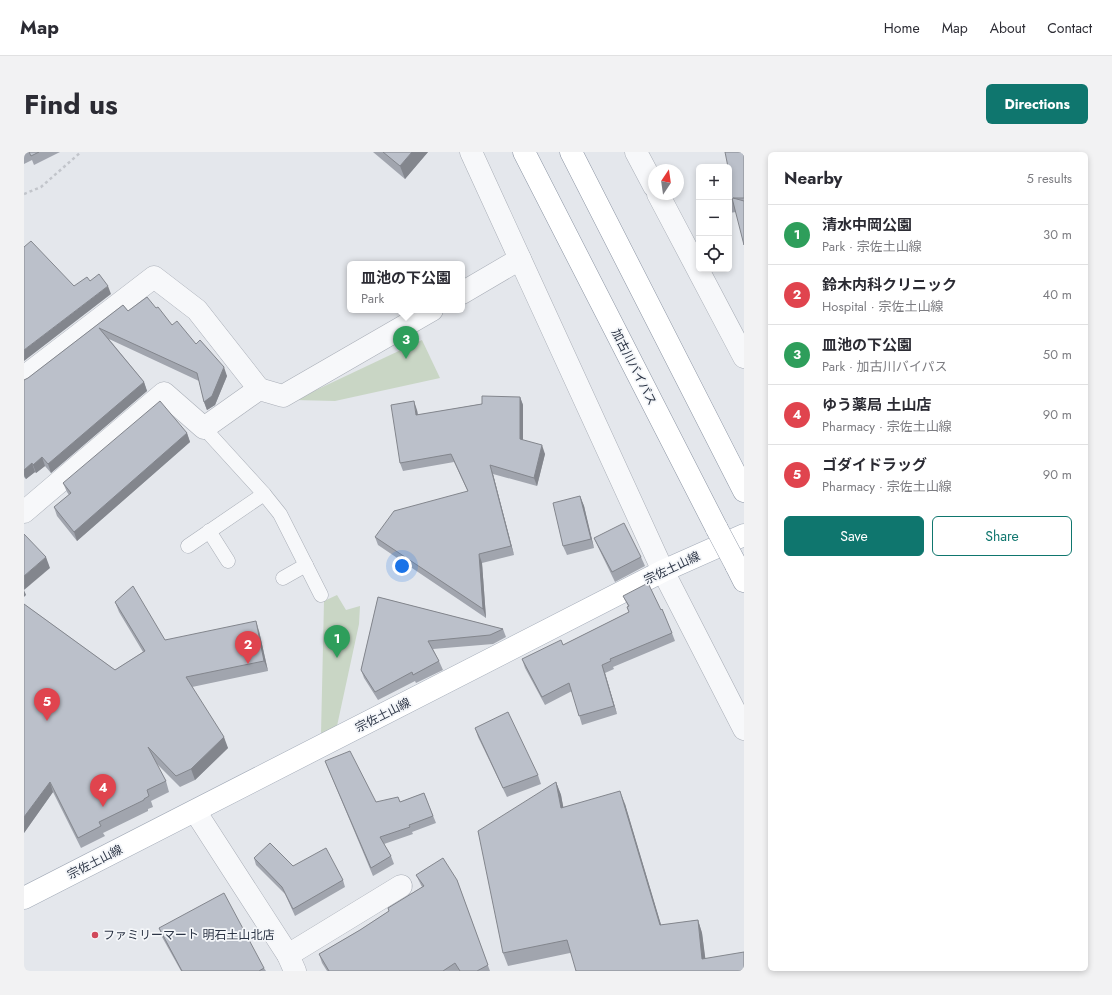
<!DOCTYPE html>
<html lang="en">
<head>
<meta charset="utf-8">
<style>
	:root { --surface:#fff; --page:#f2f2f3; --text:#2b2b33; --muted:#7c7c81; --line:#e1e1e2; --accent:#0f766e }
	body { margin:0; font-family:Jost,"Noto Sans JP",sans-serif; background:var(--page); color:var(--text) }
	.controls { position:absolute; right:12px; top:12px; display:grid; overflow:hidden; border-radius:6px; box-shadow:0 2px 6px #0003 }
	.controls button { width:36px; height:36px; display:grid; place-items:center; padding:0; border:0; border-bottom:1px solid var(--line); background:var(--surface); color:var(--text); font:20px sans-serif }
	.compass { position:absolute; left:624px; top:12px; width:36px; height:36px; border-radius:50%; background:var(--surface); box-shadow:0 2px 6px #0003; rotate:13deg }
	.you { position:absolute; left:378px; top:414px; width:14px; height:14px; margin:-10px; border:3px solid #fff; border-radius:50%; background:#1a73e8; box-shadow:0 0 0 6px #1a73e833 }
	.badge { display:grid; place-items:center; width:26px; height:26px; border-radius:50%; background:var(--accent); color:#fff; font-size:13px; font-weight:700 }
	.pin { position:absolute; translate:-50% -33px; filter:drop-shadow(0 1px 2px #0008) }
	.pin::after { content:''; position:absolute; top:21px; width:14px; height:12px; background:inherit; clip-path:polygon(0 0,100% 0,50% 100%) }
	.popup { position:absolute; left:323px; top:109px; width:118px; height:52px; box-sizing:border-box; display:grid; place-content:center; border-radius:6px; background:var(--surface); filter:drop-shadow(0 1px 3px #0005); font-size:13px; white-space:nowrap; color:var(--muted) }
	.popup b { font-size:15px; color:var(--text) }
	.popup::after { content:''; position:absolute; left:50%; top:100%; margin-left:-8px; border:8px solid transparent; border-top-color:var(--surface) }
	.list { margin:0; padding:0; list-style:none }
	h2 { display:flex; justify-content:space-between; align-items:center; height:52px; margin:0; padding:0 16px; font-size:17px }
	h2 small { font-size:13px; font-weight:400; color:var(--muted) }
	.list li { display:grid; grid-template-columns:26px 1fr auto; gap:12px; align-items:center; box-sizing:border-box; height:60px; padding:0 16px; border-top:1px solid var(--line) }
	.list b { display:block; font-size:15px; white-space:nowrap }
	.list p { margin:0; font-size:13px; white-space:nowrap; color:var(--muted) }
	.list em { font-size:13px; font-style:normal; color:var(--muted) }
	.actions { display:flex; gap:8px; padding:12px 16px }
	.actions a { flex:1; padding:9px 0; border:1px solid var(--accent); border-radius:6px; text-align:center; font-size:14px; color:var(--accent) }
	.actions .main { background:var(--accent); color:#fff }
	.icon { flex:none; width:22px; height:22px; fill:none; stroke:currentColor; stroke-width:2; stroke-linecap:round; stroke-linejoin:round }
	.map { position:relative; flex:none; width:720px; height:819px; overflow:hidden; border-radius:6px }
	header { display:flex; align-items:center; gap:24px; box-sizing:border-box; height:56px; padding:0 20px; background:var(--surface); border-bottom:1px solid var(--line) }
	header strong { font-size:19px }
	nav { display:flex; gap:22px; margin-inline-start:auto; font-size:14px }
	.intro { display:flex; align-items:center; justify-content:space-between; box-sizing:border-box; height:96px; padding:0 24px }
	h1 { margin:0; font-size:28px }
	.button { padding:10px 18px; border-radius:6px; background:var(--accent); color:#fff; font-size:14px; font-weight:700 }
	main { display:flex; gap:24px; padding:0 24px }
	aside { flex:1; background:var(--surface); border-radius:6px; box-shadow:0 2px 6px #0003 }
	.map>svg:first-child { display:block }
	.green { fill:#c9d6c5 }
	.lines { fill:none; stroke-linecap:round; stroke-linejoin:round }
	.lane-casing { stroke:#a9aeb7; stroke-width:15 }
	.street-casing { stroke:#a9aeb7; stroke-width:23 }
	.primary-casing { stroke:#a3abb8; stroke-width:23 }
	.highway-casing { stroke:#8b94a3; stroke-width:23 }
	.path { stroke:#c2c5cb; stroke-width:2.5; stroke-dasharray:3 3; stroke-linecap:butt }
	.lane { stroke:#f7f8fa; stroke-width:14 }
	.street { stroke:#f7f8fa; stroke-width:22 }
	.primary { stroke:#fff; stroke-width:22 }
	.highway { stroke:#fff; stroke-width:22 }
	.highway-bridge-casing { stroke:#8b94a3; stroke-width:23; stroke-linecap:butt }
	.highway-bridge { stroke:#fff; stroke-width:22 }
	.wall { fill:#a1a5ae }
	.shaded-wall { fill:#83868d }
	.building { fill:#bbc0ca; stroke:#83868d }
	.poi-dot { fill:#d1495b; stroke:#f4f6f9; stroke-width:1.5 }
	.labels { text-anchor:middle; dominant-baseline:central; stroke-width:3.5; stroke-linejoin:round; paint-order:stroke }
	.street-label { font-size:12px; fill:#2b3445; stroke:#f4f6f9 }
	.poi-label { font-size:12px; fill:#2b3445; stroke:#f4f6f9; text-anchor:start }
</style>
</head>
<body>
<header>
<strong>Map</strong>
<nav><a>Home</a><a>Map</a><a>About</a><a>Contact</a></nav>
</header>
<div class="intro"><h1>Find us</h1><a class="button">Directions</a></div>
<main>
<div class="map">
<svg width="720" height="819" viewBox="0 0 720 819">
	<rect width="100%" height="100%" fill="#e4e7ec"/>
	<g class="green">
		<polygon points="398,188 416,226 311,249 271,248"/>
		<polygon points="313,443 322,458 336,454 335,472 313,574 297,582 300,449"/>
	</g>
	<g class="lines">
		<g class="lane-casing">
			<g id="lane">
				<polyline points="180,276 240,342 256,362 297,443"/>
				<polyline points="185,379 204,409"/>
				<polyline points="164,394 240,342"/>
				<polyline points="259,426 282,413"/>
			</g>
		</g>
		<g class="street-casing">
			<g id="street">
				<polyline points="447,0 639,419 720,577"/>
				<polyline points="612,0 630,34"/>
				<polyline points="634,42 720,205"/>
				<polyline points="438,141 496,107"/>
				<polyline points="0,225 130,125 173,158 235,237"/>
				<polyline points="0,360 140,241 180,276 235,237 259,244 408,158"/>
				<polyline points="171,659 264,803 271,819"/>
				<polyline points="264,803 377,734"/>
			</g>
		</g>
		<g class="primary-casing">
			<polyline id="primary" points="0,746 639,419 720,383"/>
		</g>
		<g class="highway-casing">
			<g id="highway">
				<polyline points="500,0 693,377"/>
				<polyline points="547,0 720,339"/>
				<polyline points="712,413 720,429"/>
			</g>
		</g>
		<polyline class="path" points="0,42 17,35 57,0"/>
		<use href="#lane" class="lane"/>
		<use href="#street" class="street"/>
		<use href="#primary" class="primary"/>
		<use href="#highway" class="highway"/>
		<g class="highway-bridge-casing">
			<polyline id="highway-bridge" points="693,377 712,413"/>
		</g>
		<use href="#highway-bridge" class="highway-bridge"/>
	</g>
	<g class="wall">
		<polygon points="0,0 36,0 10,13 8,8 0,12"/>
		<polygon points="349,0 404,0 381,27"/>
		<polygon points="720,0 720,93 712,60 705,61 705,15"/>
		<polygon points="99,153 104,159 132,156 148,173 172,192 203,224 191,253 183,258 180,250 175,229 85,187 120,230 123,239 27,321 21,314 12,321 11,320 2,327 0,325 0,228 4,226"/>
		<polygon points="496,245 499,253 499,288 521,302 513,334 469,322 490,403 458,411 462,466 354,393 351,385 444,340 430,310 379,319 376,311 393,258 394,263"/>
		<polygon points="163,281 166,290 53,389 33,364 30,355 45,343 43,340 39,331"/>
		<polygon points="556,344 560,354 570,396 543,403 539,394"/>
		<polygon points="570,386 617,405 621,414 591,430 574,395"/>
		<polygon points="599,444 637,458 648,481 651,489 589,515 590,517 581,521 593,562 558,573 548,539 521,553 501,516 498,507 539,493 605,460 603,455 604,454"/>
		<polygon points="354,445 479,477 482,485 469,492 409,497 415,509 419,518 392,531 391,529 354,548 340,526 337,518"/>
		<polygon points="91,450 141,488 235,479 244,519 168,535 204,596 171,628 156,635 131,610 142,629 145,640 127,649 129,655 124,657 124,659 79,681 81,684 57,696 29,640 0,681 0,452 91,518 119,500 95,460"/>
		<polygon points="451,576 514,623 517,632 483,645 454,585"/>
		<polygon points="301,609 352,650 376,650 400,641 412,671 388,680 389,682 360,692 367,704 370,712 349,724"/>
		<polygon points="532,630 537,643 539,655 601,652 637,773 674,768 678,781 681,806 720,819 546,801 484,814 479,801"/>
		<polygon points="230,706 269,714 319,728 321,735 271,764 261,742 232,713"/>
		<polygon points="392,723 433,728 466,819 303,819 298,811 295,802 336,778 365,759 364,756 398,735"/>
		<polygon points="135,776 240,816 242,819 157,819 138,785"/>
	</g>
	<g class="shaded-wall">
		<polygon points="388,0 404,0 381,27 376,14"/>
		<polygon points="84,134 87,142 0,209 0,198"/>
		<polygon points="200,215 203,224 191,253 183,258 180,250"/>
		<polygon points="120,230 123,239 27,321 24,312"/>
		<polygon points="496,245 499,253 499,295 496,287"/>
		<polygon points="390,249 393,258 395,271 392,263"/>
		<polygon points="163,281 166,290 53,389 50,380"/>
		<polygon points="518,293 521,302 513,334 510,326"/>
		<polygon points="18,305 21,314 12,321 9,313"/>
		<polygon points="8,311 11,320 2,327 0,323 0,318"/>
		<polygon points="466,313 469,322 490,403 487,394"/>
		<polygon points="556,344 560,354 570,396 567,387"/>
		<polygon points="455,402 458,411 462,466 459,457"/>
		<polygon points="22,405 26,416 0,438 0,424"/>
		<polygon points="0,438 2,443 0,445"/>
		<polygon points="232,469 235,479 244,519 240,509"/>
		<polygon points="578,513 581,521 593,562 590,554"/>
		<polygon points="200,585 204,596 171,628 167,617"/>
		<polygon points="26,630 29,640 0,681 0,665"/>
		<polygon points="532,630 537,643 542,669 537,656"/>
		<polygon points="596,639 601,652 641,786 636,773"/>
		<polygon points="674,768 678,781 683,819 678,807"/>
	</g>
	<g class="building">
		<polygon points="5,0 15,0 7,4"/>
		<polygon points="359,0 388,0 376,14"/>
		<polygon points="701,0 720,0 720,46 709,46 720,49 720,93 708,46 705,46 705,15 704,15"/>
		<polygon points="7,89 50,134 63,125 66,129 75,122 84,134 0,198 0,95"/>
		<polygon points="123,145 132,156 134,155 148,173 153,169 172,192 176,188 200,215 188,244 180,250 173,221 75,176 120,230 24,312 18,305 9,313 8,311 0,318 0,228 4,226 99,153 104,159"/>
		<polygon points="458,244 496,245 496,287 518,293 510,326 466,313 487,394 455,402 459,457 351,385 370,359 444,339 427,302 376,311 367,253 390,249 392,263 458,252"/>
		<polygon points="136,249 163,281 50,380 30,355 47,341 39,331"/>
		<polygon points="556,344 567,387 539,394 529,351"/>
		<polygon points="600,371 617,405 588,420 570,386"/>
		<polygon points="0,382 22,405 0,424"/>
		<polygon points="624,431 637,458 638,457 648,481 586,507 587,509 578,513 590,554 555,564 545,531 518,545 498,507 537,488 539,493 605,460 603,455 605,454 599,444"/>
		<polygon points="109,434 141,488 232,469 240,509 162,525 200,585 167,617 152,624 124,595 142,629 123,638 125,644 120,647 120,648 75,670 77,674 54,686 26,630 0,665 0,452 91,518 121,499 91,450"/>
		<polygon points="354,445 479,477 466,483 404,489 415,509 389,523 388,520 351,540 337,518"/>
		<polygon points="484,560 514,623 479,636 451,576"/>
		<polygon points="326,599 352,650 374,645 376,650 400,641 409,664 385,673 386,675 356,685 367,704 347,716 301,609"/>
		<polygon points="532,630 537,656 596,639 636,773 674,768 678,807 720,800 720,819 552,819 543,788 479,801 454,679"/>
		<polygon points="246,691 269,714 302,696 319,728 269,757 258,735 230,706"/>
		<polygon points="419,706 433,728 464,813 453,819 436,819 431,811 419,819 305,819 295,802 336,778 365,759 364,756 400,734 392,723"/>
		<polygon points="200,741 240,816 235,819 158,819 135,776"/>
	</g>
	<circle class="poi-dot" cx="71" cy="783" r="4"/>
	<g class="labels">
		<g class="street-label">
			<text transform="translate(610 215) rotate(63)">加古川バイパス</text>
			<text transform="translate(648 416) rotate(-25)">宗佐土山線</text>
			<text transform="translate(359 563) rotate(-27)">宗佐土山線</text>
			<text transform="translate(71 710) rotate(-27)">宗佐土山線</text>
		</g>
		<g class="poi-label">
			<text x="79" y="783">ファミリーマート 明石土山北店</text>
		</g>
	</g>
</svg>
<div class="controls">
<button>+</button>
<button>−</button>
<button><svg class="icon" aria-label="locate" viewBox="0 0 24 24"><circle cx="12" cy="12" r="6"/><path d="M12 2v4M12 18v4M2 12h4M18 12h4"/></svg></button>
</div>
<svg class="compass" viewBox="-18 -18 36 36"><path d="M0-13l5 13h-10z" fill="#e53935"/><path d="M0 13l5-13h-10z" fill="#7c7c81"/></svg>
<div class="you"></div>
<div class="pin badge" style="left:313px;top:506px;background:#2e9e5b">1</div>
<div class="pin badge" style="left:224px;top:512px;background:#e0444e">2</div>
<div class="pin badge" style="left:382px;top:207px;background:#2e9e5b">3</div>
<div class="popup"><b>皿池の下公園</b>Park</div>
<div class="pin badge" style="left:79px;top:655px;background:#e0444e">4</div>
<div class="pin badge" style="left:23px;top:569px;background:#e0444e">5</div>
</div>
<aside>
<h2>Nearby<small>5 results</small></h2>
<ul class="list">
<li><span class="badge" style="background:#2e9e5b">1</span><div><b>清水中岡公園</b><p>Park · 宗佐土山線</p></div><em>30 m</em></li>
<li><span class="badge" style="background:#e0444e">2</span><div><b>鈴木内科クリニック</b><p>Hospital · 宗佐土山線</p></div><em>40 m</em></li>
<li><span class="badge" style="background:#2e9e5b">3</span><div><b>皿池の下公園</b><p>Park · 加古川バイパス</p></div><em>50 m</em></li>
<li><span class="badge" style="background:#e0444e">4</span><div><b>ゆう薬局 土山店</b><p>Pharmacy · 宗佐土山線</p></div><em>90 m</em></li>
<li><span class="badge" style="background:#e0444e">5</span><div><b>ゴダイドラッグ</b><p>Pharmacy · 宗佐土山線</p></div><em>90 m</em></li>
</ul>
<div class="actions"><a class="main">Save</a><a>Share</a></div>
</aside>
</main>
</body>
</html>
